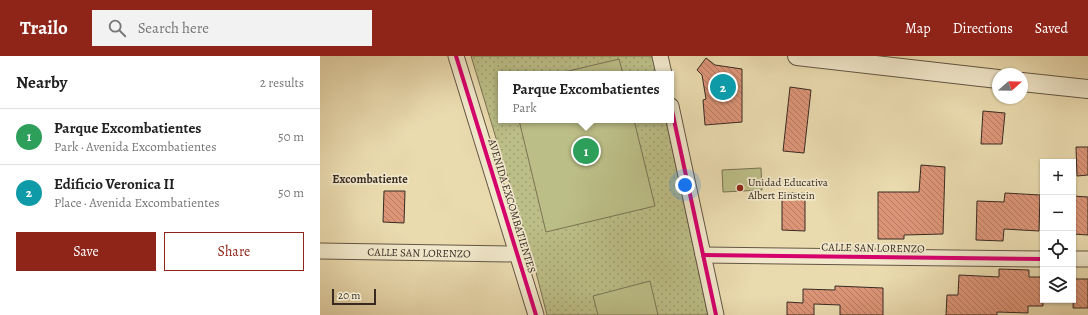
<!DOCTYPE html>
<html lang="en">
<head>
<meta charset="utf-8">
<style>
	:root { --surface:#fff; --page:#f2f2f2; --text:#222; --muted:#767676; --line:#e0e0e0; --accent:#8f2418 }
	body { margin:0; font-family:Alegreya,serif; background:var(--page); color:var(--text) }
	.controls { position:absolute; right:12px; bottom:12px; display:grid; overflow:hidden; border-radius:0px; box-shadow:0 1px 3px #0004 }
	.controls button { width:36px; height:36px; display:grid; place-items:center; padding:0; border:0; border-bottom:1px solid var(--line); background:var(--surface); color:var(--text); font:20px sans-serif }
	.compass { position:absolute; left:672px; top:12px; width:36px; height:36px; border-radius:50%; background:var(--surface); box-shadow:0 1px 3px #0004; rotate:70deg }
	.scale { position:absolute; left:12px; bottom:10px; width:44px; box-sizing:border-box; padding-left:4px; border:2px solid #382a22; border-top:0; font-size:11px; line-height:14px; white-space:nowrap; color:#382a22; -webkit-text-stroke:3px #f1e8cb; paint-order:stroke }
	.you { position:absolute; left:365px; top:129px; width:14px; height:14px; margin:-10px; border:3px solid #fff; border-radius:50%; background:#1a73e8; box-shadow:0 0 0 6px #1a73e833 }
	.badge { display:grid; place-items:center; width:26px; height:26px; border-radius:50%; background:var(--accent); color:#fff; font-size:13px; font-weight:700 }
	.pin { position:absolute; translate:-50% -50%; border:2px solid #fff; box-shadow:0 1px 4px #0006 }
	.popup { position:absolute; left:178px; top:15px; width:176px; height:52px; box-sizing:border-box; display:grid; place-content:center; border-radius:0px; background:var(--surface); filter:drop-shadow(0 1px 3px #0005); font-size:13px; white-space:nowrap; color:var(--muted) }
	.popup b { font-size:15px; color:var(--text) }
	.popup::after { content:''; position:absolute; left:50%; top:100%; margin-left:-8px; border:8px solid transparent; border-top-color:var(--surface) }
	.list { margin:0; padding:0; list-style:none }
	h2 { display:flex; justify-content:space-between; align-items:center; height:52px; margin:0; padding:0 16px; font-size:17px }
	h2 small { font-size:13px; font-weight:400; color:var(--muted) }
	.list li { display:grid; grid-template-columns:26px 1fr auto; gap:12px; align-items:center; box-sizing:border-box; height:56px; padding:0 16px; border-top:1px solid var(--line) }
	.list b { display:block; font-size:15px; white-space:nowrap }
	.list p { margin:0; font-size:13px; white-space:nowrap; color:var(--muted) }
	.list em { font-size:13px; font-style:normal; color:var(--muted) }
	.actions { display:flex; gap:8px; padding:12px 16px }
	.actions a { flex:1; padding:9px 0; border:1px solid var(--accent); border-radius:0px; text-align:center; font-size:14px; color:var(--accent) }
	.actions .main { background:var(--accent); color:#fff }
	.icon { flex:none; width:22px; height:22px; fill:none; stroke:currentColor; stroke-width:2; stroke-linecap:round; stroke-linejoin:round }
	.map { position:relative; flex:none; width:768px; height:259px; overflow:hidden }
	header { display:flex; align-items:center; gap:24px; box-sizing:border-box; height:56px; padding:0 20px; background:var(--accent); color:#fff }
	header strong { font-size:19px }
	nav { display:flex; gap:22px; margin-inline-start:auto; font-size:14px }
	.search { width:280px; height:36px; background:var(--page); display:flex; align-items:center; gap:10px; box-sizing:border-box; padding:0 14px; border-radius:0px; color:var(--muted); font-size:15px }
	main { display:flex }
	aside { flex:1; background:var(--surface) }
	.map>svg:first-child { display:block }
	.park { fill:url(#park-dots); stroke:#7a7454 }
	.garden { fill:#bcbe87; stroke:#7a7454 }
	.building { fill:url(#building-back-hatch); stroke:#382a22 }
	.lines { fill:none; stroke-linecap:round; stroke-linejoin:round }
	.minor-casing { stroke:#645645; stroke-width:17 }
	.tertiary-casing { stroke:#645645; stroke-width:20 }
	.minor { stroke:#f1e8cb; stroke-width:15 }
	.tertiary { stroke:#f1e8cb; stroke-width:18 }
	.cycleway-casing { stroke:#f1e8cb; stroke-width:6 }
	.cycleway { stroke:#d6006c; stroke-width:4 }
	.poi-dot { fill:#8f2418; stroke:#f1e8cb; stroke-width:1.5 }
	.labels { text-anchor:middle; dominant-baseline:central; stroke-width:3.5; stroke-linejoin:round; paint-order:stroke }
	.poi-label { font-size:11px; fill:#382a22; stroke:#f1e8cb; text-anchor:start }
	.street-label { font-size:11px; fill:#382a22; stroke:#f1e8cb }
	.neighbourhood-label { font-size:12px; font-weight:bold; fill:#382a22; stroke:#f1e8cb }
</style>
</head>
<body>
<header>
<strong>Trailo</strong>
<div class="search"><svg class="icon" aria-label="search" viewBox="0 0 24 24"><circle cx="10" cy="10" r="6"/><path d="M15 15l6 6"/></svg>Search here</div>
<nav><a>Map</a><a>Directions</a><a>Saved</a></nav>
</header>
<main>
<aside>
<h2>Nearby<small>2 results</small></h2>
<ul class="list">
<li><span class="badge" style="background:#2e9e5b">1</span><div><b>Parque Excombatientes</b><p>Park · Avenida Excombatientes</p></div><em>50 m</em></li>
<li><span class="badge" style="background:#0f9aa8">2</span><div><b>Edificio Veronica II</b><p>Place · Avenida Excombatientes</p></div><em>50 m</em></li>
</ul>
<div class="actions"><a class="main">Save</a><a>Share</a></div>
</aside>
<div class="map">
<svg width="768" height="259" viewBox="0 0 768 259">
	<defs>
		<pattern id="park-dots" width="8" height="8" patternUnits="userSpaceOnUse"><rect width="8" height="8" fill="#bcbe87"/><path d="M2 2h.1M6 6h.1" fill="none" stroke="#a2a374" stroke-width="1.8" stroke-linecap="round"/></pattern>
		<pattern id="building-back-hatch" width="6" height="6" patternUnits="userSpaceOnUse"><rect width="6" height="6" fill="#dd9578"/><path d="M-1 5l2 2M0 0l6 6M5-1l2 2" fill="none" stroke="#b47a62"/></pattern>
	</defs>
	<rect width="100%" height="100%" fill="#eadbaf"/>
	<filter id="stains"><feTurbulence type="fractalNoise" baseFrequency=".005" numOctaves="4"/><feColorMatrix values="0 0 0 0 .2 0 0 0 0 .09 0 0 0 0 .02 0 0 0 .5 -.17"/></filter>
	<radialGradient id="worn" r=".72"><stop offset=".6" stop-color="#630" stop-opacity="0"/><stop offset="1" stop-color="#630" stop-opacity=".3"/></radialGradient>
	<polygon class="park" points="151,0 332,0 337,18 181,18 181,64 346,64 388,259 227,259 211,197"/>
	<g class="garden">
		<polygon points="299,3 303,18 236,18"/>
		<polygon points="199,64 314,64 335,150 226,176"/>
		<polygon points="441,112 442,134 403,136 402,114"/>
		<polygon points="330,225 338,259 278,259 273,240"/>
	</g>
	<g class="building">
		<polygon points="386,2 395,9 422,13 422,66 385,69 383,44 386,43 382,19 377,14"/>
		<polygon points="470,31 491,34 484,97 463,95"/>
		<polygon points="663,55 685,57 682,88 661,88"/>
		<polygon points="756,91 768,91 768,119 757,120"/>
		<polygon points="601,109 625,111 623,178 584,179 584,183 558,183 558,136 599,136"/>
		<polygon points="64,135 85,135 84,167 63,166"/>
		<polygon points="462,137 485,137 485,175 462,174"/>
		<polygon points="685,137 720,139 719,175 684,173 683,185 656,184 657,145 684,146"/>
		<polygon points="753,140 768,141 768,179 753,178"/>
		<polygon points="679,213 709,214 709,221 723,221 723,250 708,250 708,257 677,256 677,259 626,259 627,239 638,239 639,219 679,221"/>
		<polygon points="754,223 768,223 768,252 753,252"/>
		<polygon points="515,230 563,232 563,259 520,259 520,249 494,248 494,259 467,259 467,246 483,247 483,233 515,234"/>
	</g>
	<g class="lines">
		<g class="minor-casing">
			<g id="minor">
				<polyline points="136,0 216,259"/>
				<polyline points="340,0 344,18"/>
				<polyline points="351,50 396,259"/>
				<polyline points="0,195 198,198"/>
				<polyline points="383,199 723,203"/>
				<polyline points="753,203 768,203"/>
			</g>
		</g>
		<g class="tertiary-casing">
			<g id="tertiary">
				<polyline points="477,0 678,23"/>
				<polyline points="702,26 768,33"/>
			</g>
		</g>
		<use href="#minor" class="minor"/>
		<use href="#tertiary" class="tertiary"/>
		<g class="cycleway-casing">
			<g id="cycleway">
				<polyline points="136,0 216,259"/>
				<polyline points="351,50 396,259"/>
				<polyline points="383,199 723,203"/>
			</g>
		</g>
		<use href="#cycleway" class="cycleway"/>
	</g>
	<circle class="poi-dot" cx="420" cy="132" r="4"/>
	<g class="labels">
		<g class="poi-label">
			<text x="428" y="126">Unidad Educativa<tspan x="428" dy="13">Albert Einstein</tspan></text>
		</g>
		<g class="street-label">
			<text transform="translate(192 150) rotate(73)">AVENIDA EXCOMBATIENTES</text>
			<text transform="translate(553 192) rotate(1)">CALLE SAN LORENZO</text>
			<text transform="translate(99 197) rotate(1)">CALLE SAN LORENZO</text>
		</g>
		<g class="neighbourhood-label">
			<text x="50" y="123">Excombatiente</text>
		</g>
	</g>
	<rect width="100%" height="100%" filter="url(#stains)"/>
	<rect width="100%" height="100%" fill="url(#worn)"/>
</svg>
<div class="controls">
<button>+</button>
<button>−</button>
<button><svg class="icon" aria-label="locate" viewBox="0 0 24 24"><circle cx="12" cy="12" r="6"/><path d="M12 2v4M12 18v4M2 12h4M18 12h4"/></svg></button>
<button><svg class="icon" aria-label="layers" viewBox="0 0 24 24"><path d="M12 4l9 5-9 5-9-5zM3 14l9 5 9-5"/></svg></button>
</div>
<svg class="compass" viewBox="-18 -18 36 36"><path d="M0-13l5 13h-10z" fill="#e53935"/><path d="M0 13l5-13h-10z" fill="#767676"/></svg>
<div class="scale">20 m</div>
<div class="you"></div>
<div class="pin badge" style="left:266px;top:95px;background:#2e9e5b">1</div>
<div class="popup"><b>Parque Excombatientes</b>Park</div>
<div class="pin badge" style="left:403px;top:31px;background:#0f9aa8">2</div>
</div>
</main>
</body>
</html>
